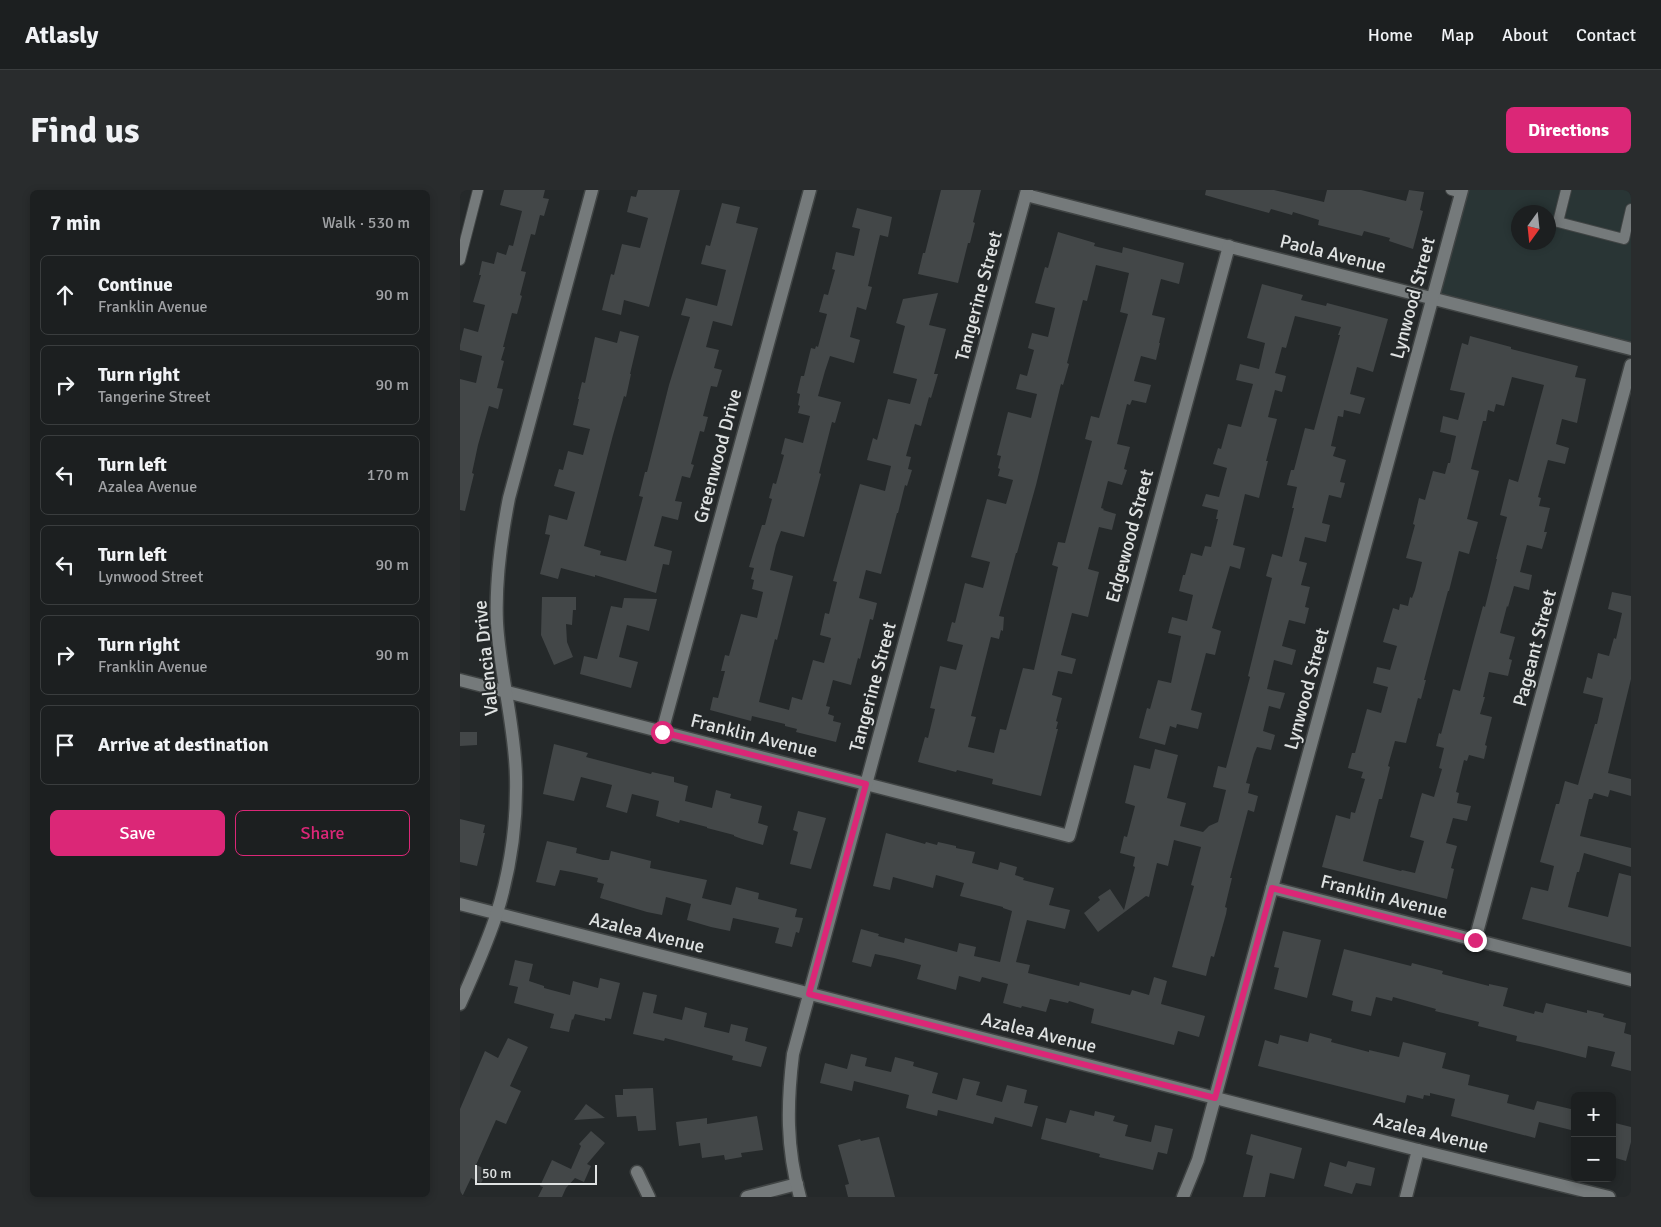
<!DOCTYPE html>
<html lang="en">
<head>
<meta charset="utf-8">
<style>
	:root { --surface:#1c1f20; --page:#292c2d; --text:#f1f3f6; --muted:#a0a2a5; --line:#3a3d3e; --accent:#db2777 }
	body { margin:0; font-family:Signika,sans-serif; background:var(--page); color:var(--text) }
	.controls { position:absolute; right:15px; bottom:15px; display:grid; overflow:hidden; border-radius:8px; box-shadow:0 2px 8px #0003 }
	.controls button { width:45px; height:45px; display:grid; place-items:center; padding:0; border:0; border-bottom:1px solid var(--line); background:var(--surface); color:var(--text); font:25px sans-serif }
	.compass { position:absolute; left:1051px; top:15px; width:45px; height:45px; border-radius:50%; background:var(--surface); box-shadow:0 2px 8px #0003; rotate:195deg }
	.scale { position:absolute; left:15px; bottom:12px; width:122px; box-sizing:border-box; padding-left:5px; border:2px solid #dfe2e2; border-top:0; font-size:14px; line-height:18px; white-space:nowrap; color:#dfe2e2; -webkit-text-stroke:4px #25292a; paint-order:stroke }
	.stop { position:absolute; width:15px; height:15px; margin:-11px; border:4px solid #db2777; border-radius:50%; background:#fff }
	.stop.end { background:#db2777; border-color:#fff; box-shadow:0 1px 5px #0008 }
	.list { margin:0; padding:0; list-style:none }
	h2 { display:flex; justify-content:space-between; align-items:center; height:65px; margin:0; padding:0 20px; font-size:21px }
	h2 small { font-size:16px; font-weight:400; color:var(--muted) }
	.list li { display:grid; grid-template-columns:32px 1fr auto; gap:15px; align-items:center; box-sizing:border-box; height:80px; margin:0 10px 10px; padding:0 10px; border:1px solid var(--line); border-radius:8px }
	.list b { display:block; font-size:19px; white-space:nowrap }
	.list p { margin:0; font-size:16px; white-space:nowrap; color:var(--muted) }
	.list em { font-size:16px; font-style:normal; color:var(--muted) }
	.actions { display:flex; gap:10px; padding:15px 20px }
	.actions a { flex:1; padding:11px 0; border:1px solid var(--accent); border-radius:8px; text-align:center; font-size:18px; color:var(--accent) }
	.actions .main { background:var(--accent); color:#fff }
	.icon { flex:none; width:28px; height:28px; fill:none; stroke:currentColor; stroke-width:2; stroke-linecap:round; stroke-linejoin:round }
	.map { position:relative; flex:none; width:1171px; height:1007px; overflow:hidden; border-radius:8px }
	header { display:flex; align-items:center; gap:30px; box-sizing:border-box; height:70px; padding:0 25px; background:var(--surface); border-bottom:1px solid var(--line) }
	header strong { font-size:24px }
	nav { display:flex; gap:28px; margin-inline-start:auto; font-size:18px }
	.intro { display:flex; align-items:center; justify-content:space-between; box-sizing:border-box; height:120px; padding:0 30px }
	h1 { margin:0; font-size:35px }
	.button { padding:12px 22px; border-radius:8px; background:var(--accent); color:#fff; font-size:18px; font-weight:700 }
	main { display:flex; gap:30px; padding:0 30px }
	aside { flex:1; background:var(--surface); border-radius:8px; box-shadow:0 2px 8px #0003 }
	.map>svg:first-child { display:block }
	.built { fill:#293535; fill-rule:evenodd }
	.building { fill:#434748; fill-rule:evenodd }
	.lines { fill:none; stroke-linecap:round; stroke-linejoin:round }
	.lane-casing { stroke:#404444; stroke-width:12 }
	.street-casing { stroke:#404444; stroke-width:15 }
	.lane { stroke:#757a7b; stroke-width:10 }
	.street { stroke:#757a7b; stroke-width:12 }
	.route { stroke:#db2777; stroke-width:6 }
	.labels { text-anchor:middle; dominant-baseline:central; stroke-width:4; stroke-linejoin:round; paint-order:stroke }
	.street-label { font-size:19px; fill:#dfe2e2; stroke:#25292a }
</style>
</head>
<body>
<header>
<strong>Atlasly</strong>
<nav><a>Home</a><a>Map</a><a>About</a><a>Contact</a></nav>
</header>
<div class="intro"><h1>Find us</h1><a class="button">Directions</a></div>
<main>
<aside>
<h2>7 min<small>Walk · 530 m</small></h2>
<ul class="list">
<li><svg class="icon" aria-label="ahead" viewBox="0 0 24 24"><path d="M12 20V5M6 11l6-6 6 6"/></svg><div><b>Continue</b><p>Franklin Avenue</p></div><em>90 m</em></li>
<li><svg class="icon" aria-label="right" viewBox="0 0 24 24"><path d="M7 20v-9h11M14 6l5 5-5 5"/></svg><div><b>Turn right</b><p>Tangerine Street</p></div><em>90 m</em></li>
<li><svg class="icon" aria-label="left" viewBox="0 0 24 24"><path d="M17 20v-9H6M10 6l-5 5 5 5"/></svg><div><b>Turn left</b><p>Azalea Avenue</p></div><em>170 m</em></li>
<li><svg class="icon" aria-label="left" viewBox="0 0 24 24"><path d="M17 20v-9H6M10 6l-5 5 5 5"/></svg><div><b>Turn left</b><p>Lynwood Street</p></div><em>90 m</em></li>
<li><svg class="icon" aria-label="right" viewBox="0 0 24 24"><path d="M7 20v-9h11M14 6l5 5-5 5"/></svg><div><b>Turn right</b><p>Franklin Avenue</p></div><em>90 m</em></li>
<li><svg class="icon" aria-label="arrive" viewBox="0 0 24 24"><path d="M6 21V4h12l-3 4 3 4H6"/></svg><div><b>Arrive at destination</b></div></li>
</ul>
<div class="actions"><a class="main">Save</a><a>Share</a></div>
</aside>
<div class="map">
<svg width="1171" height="1007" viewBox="0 0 1171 1007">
	<rect width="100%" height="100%" fill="#25292a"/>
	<path class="built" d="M1008 0H1171V153L980 105ZM1058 22H1088V52H1058Z"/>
	<g class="building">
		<polygon points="44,0 85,0 83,8 89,9 84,26 80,25 75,45 71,44 61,81 66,82 60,105 62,106 57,124 52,123 43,157 45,157 41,170 44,171 37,198 43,199 38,219 29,216 18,255 12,283 14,284 5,321 0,320 0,189 16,193 22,166 0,160 0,155 4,138 18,142 25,115 13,112 21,85 19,85 22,71 34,74 37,62 46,65 49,55 53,56 62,21 40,15"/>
		<polygon points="178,0 220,0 189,117 164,110 161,125 142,120 151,84 154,85 162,54 180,58 188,28 167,22 171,6 176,7"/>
		<polygon points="481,0 521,0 513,32 515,33 510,53 508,53 498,93 458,84 463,63 465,63"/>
		<polygon points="746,0 814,0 864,12 867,0 901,0 946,11 949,0 964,2 960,20 963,21 953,59 929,51 930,48 904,41 902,46 858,35 859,30 833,22 832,25 811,19 809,23 769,12 745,5"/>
		<polygon points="262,13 280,17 276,33 298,38 272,136 253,131 246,157 259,160 254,178 262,180 257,197 251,196 243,226 248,227 244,242 240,241 231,274 234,275 230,288 222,286 215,311 222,312 218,330 202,326 194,356 212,361 209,375 203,374 196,403 135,385 135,387 101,378 98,389 80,384 90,345 85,344 89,325 107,330 115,302 94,296 99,279 103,280 108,261 123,265 130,239 113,235 119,209 118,209 122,192 125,193 135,147 157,153 160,141 179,146 170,184 171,184 166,207 164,206 153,245 124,356 141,361 140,365 166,371 183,307 179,306 185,282 187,282 209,195 230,127 221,125 226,108 257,116 266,80 241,74 246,55 250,56"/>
		<polygon points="397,18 432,27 428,47 420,45 408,96 412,97 406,120 397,117 390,147 400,150 394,173 370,166 365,181 358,206 381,212 375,233 372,232 359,283 361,284 344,347 321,341 316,355 310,380 333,386 317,450 315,449 299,512 329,520 332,507 342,510 353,470 364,473 371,448 360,445 365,423 369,424 377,392 373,391 400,294 425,301 431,276 407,270 413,248 417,250 428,209 450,214 457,189 433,183 445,136 436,133 443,109 478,103 469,135 486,139 474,184 478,184 471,208 469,207 461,236 455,234 446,266 451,267 448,279 452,280 447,296 445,295 438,323 437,323 421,384 406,380 399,408 417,413 413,430 410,429 400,469 398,468 391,495 373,490 366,516 370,517 368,524 374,526 373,531 381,533 376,552 336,542 337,539 325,536 325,534 292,526 291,531 250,520 253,507 258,508 265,481 261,481 265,465 269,466 281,424 297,428 303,402 292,399 294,390 291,389 294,378 289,377 302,335 305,335 312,309 309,308 313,293 316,294 324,265 321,264 325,248 343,253 350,226 338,223 340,216 338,215 340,204 337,203 341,186 344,186 351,158 355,159 356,156 358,157 367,124 359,122 364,104 368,105 375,80 372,79 376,62 394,66 400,39 392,37"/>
		<path d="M598 42 635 53 634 56 662 63 663 57 724 73 719 94 701 89 692 125 705 128 699 153H700L696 170 681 166 674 191 691 195 686 213 672 210 670 215 667 214 657 254 670 257 664 279 667 280 662 295 648 291 641 318 644 319 643 320 656 324 652 340 639 337 628 379 639 382 628 427 612 423 601 465 616 469 612 484 598 481 592 505 602 508 596 531 598 532 596 539H598L581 606 532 594 533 589 497 580 496 582 458 572 465 547 468 548 475 519 470 518 480 476 496 480 503 455 487 451 492 432 495 433 505 393 523 398 530 372 511 367 527 309 546 314 553 290 538 286 540 279 538 278 541 266 537 265 548 222 571 228 577 204 556 199 560 184 567 186 574 160 568 158 572 143 588 147 595 118 575 113 585 77 588 78ZM636 75 669 83 660 122 668 124 639 228 631 226 625 249 632 251 605 353 598 352 592 375 598 377 574 480 563 478 546 540 540 539 534 563 508 557 516 527 511 526 531 447 539 449 541 440 543 441 544 427 539 426 556 363H557L576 295 601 194 603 195 609 174 607 173 623 110 627 111Z"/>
		<polygon points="802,94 843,105 841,110 866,116 867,113 928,129 913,182 897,177 890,204 905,208 900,224 884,220 883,227 878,226 871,256 876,257 873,266 886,270 880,292 885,293 881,308 869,305 862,333 870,335 866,352 845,347 839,371 847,373 841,395 850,397 845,417 849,418 845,434 829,430 822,456 836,460 832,475 814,470 807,499 825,503 820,519 809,516 803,541 815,545 811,560 797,557 794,564 786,593 790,594 788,603 798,606 794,622 788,620 770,688 772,688 765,717 767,718 766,724 754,767 751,766 746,786 712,777 734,696 731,695 741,657 714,650 708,676 697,673 689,707 686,706 638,742 624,723 640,710 638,707 650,699 664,720 675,677 673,676 675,667 660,663 664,646 667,647 675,616 665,613 674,575 690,579 695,559 718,565 707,608 726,613 720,636 743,642 749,636 758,632 766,600 753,597 758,576 766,578 790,487 788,486 812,388 806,386 812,364 822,367 834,318 832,318 837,297 827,295 831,280 834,280 845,238 854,240 880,145 878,145 881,137 835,126 826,158 822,157 815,183 826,186 822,202 815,200 808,227 817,229 806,271 808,271 806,279 799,308 785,304 773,355 785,358 780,379 770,376 752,438 761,441 755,465 746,463 731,520 742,523 738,539 717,534 716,538 710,536 705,555 679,548 687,518 690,519 698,490 711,493 721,446 708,443 712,427 727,431 733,405 719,401 723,385 725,385 731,363 742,366 745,356 751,357 758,329 756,329 758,320 742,316 746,304 759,307 767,278 753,274 758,258 761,259 768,234 781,237 793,194 776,190 780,174 799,179 805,153 787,148"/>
		<path d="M1010 146 1051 157V159L1118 176 1115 187 1126 189 1117 233 1102 229 1096 254 1109 258 1105 274 1088 270 1078 307 1081 308 1079 316 1090 318 1084 342H1087L1082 359 1067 355 1060 382 1072 385 1069 400 1054 396 1048 417 1047 416 1040 443 1055 447 1049 469 1052 470 1048 486 1029 482 1023 507H1025L1020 524 1032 527 1025 555 1027 556 1024 569 1009 565 1007 571 1004 570 996 602 999 603 997 613 1011 616 1007 631 993 628 986 653 997 656 991 678 994 679 987 709 862 677 876 625 890 629 891 622 895 623 905 589 901 588 903 582 888 578 892 563H895L907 519 921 523 928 497 913 493 917 477 930 480 937 456 923 452 933 418 939 420 940 414 948 416 950 407 952 408 955 400 962 372 946 368 955 335 953 334 959 308 965 310 973 281 985 284 988 273H990L996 246 980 242 983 226 998 230 1005 203 990 200 1002 153 1008 155ZM1052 187 1084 195 1058 292 1049 289 1040 325 1047 327 1036 369H1037L1025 417 1023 416 1000 501 993 499 981 544 979 543 976 556 984 558 979 578 982 579 974 607 962 603 960 610 950 647 964 651 955 683 942 680 941 681 903 671 919 609H922L930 577 928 576 935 551 946 553 958 508 961 509 966 490H964L988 401H989L999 361 1009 364 1018 332 1007 329 1019 281 1011 279 1023 231H1026L1028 220 1034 222 1036 214 1044 216Z"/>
		<polygon points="1152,402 1171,406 1171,489 1148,583 1171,589 1171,606 1150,600 1148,607 1134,603 1132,609 1129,609 1120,646 1171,658 1171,677 1124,663 1119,682 1117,682 1108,717 1148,727 1159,683 1171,686 1171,757 1062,729 1071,697 1088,701 1094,676 1080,672 1096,614 1099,614 1105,591 1118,595 1135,534 1137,534 1143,508 1123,503 1127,487 1132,489 1138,463 1149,466 1154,448 1156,449 1162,423 1148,419"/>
		<polygon points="82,407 116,407 116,420 113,420 112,435 106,434 107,452 113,467 94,475 81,445"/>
		<polygon points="164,408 197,409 189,441 167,435 159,467 178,472 171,498 120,484 124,466 137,469 151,416 162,418"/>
		<polygon points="0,542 17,542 17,555 0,556"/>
		<polygon points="94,554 128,563 126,567 191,584 192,582 214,587 214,592 228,596 225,611 252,618 256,600 271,604 270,608 302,616 298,633 308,636 303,655 282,649 274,646 274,645 247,638 247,637 220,630 219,633 196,626 199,611 172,604 167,623 146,617 152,595 121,587 114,611 83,604"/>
		<polygon points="338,621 366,628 351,679 330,674 338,642 333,640"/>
		<polygon points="0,629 25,635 23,643 25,643 17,676 0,672"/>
		<polygon points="426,643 465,654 466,652 477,655 478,652 496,656 496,658 515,662 512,673 538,680 540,672 557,677 555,685 564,688 563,690 594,698 589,715 610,720 605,739 567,730 556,772 570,775 568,783 619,796 620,792 670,805 672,800 689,805 694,787 707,791 701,814 745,826 739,847 718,841 714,855 631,833 634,819 609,811 608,813 590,809 586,822 562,816 561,818 543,813 548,794 522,787 520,792 499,786 496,800 457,789 461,775 434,768 415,764 411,777 392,772 401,739 419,744 418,746 444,753 445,748 497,762 499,753 516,757 514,766 540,772 552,721 543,718 543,717 500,706 504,693 476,685 473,698 433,687 430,700 413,696"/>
		<polygon points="87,651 117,658 116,663 143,670 149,670 151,661 191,671 190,678 247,690 242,708 271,715 276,697 299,703 298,709 337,719 335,727 343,728 339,743 336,742 332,757 315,753 319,738 273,728 270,741 251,737 227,730 231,714 206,707 202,725 187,722 140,708 144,694 137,692 138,688 111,682 100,680 95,696 76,692"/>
		<polygon points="823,741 861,750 847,808 814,799 819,778 814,777"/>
		<polygon points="884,759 951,776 952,773 983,781 982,784 1029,796 1029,794 1048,798 1043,816 1074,824 1075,821 1083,823 1086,813 1127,823 1127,820 1144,824 1143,827 1166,833 1164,843 1171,845 1171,881 1151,876 1155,862 1128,856 1126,868 1079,856 1056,851 1057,846 1018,836 1019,832 975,821 976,819 933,807 932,811 916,807 911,826 891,821 893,811 872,805"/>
		<polygon points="55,770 73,774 69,791 84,796 84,798 110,805 113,791 138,798 140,788 160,793 151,829 145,828 145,831 115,824 113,830 112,829 109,842 90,838 94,824 54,813 58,797 49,795"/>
		<polygon points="183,802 197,805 193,823 222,830 225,817 247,823 244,837 269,843 271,834 288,838 285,851 307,857 301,877 272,870 273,866 205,848 204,851 173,844"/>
		<polygon points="850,843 872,849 871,852 909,862 909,860 939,867 943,852 986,863 982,878 1010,885 1008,895 1049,905 1047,913 1074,920 1077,911 1115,920 1115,941 1079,932 1075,948 991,926 995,909 970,903 970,906 964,905 963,909 947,905 945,913 798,876 805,850 818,854 820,845 848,852"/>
		<polygon points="48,848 68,857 50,896 61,901 46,934 36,930 16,975 28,980 21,993 11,988 2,1007 0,1007 0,919 25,861 38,868"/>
		<polygon points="391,864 407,868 405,876 431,882 435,867 454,872 453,876 478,883 472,903 497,910 503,888 520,892 516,905 542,912 547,895 567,900 564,913 578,916 572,937 535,927 533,934 478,920 477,926 446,918 449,905 394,891 392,901 360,893 365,873 387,879"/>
		<polygon points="193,898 196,940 178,941 176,926 157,927 155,905 163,905 163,899"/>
		<polygon points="126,914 145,928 114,930"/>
		<polygon points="610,920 634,926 635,921 655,926 653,931 668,935 665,946 691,952 695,935 713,939 707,964 698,962 693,980 639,967 640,964 581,949 586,928 606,933"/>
		<polygon points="297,926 303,960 281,963 282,967 265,970 264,965 242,968 240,953 219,956 216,932 247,928 247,934"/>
		<polygon points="1155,933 1171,937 1171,952 1166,971 1152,967 1152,945"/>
		<polygon points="131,941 145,953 127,974 131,976 124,992 115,988 106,998 102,1007 78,1007 83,997 80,996 92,970 111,979 121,956 119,954"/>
		<polygon points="791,944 842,958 834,989 810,983 805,1007 783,1007 793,966 786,964"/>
		<polygon points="419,947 435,1007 388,1007 385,995 389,994 378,955 400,949 401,951"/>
		<polygon points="888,971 915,978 911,996 896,993 892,1004 864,996 870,972 886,977"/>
	</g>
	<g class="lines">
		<g class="lane-casing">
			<g id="lane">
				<polyline points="991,0 1001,3"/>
				<polyline points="1106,0 1098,32 1164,49 1171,19"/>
				<polyline points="0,70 18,0"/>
			</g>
		</g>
		<g class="street-casing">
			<g id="street">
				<polyline points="566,5 1171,159"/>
				<polyline points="0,490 609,646 769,56"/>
				<polyline points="202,542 350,0"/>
				<polyline points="812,698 1171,790"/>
				<polyline points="0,714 958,960 1149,1007"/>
				<polyline points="1015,750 1171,175"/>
				<path d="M0 814C13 785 26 756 36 726 50 682 57 633 56 587 55 535 40 485 37 433 35 390 41 349 49 308L132 0"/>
				<polyline points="177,982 189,1007"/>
				<polyline points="287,1007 337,994"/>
				<path d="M340 1007C326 958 327 913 333 864L567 0"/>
				<polyline points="723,1007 738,970 1002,0"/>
				<polyline points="946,1007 958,960"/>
			</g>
		</g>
		<use href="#lane" class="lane"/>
		<use href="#street" class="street"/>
	</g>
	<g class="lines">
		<polyline class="route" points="202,542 406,594 349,804 755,908 812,698 1015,750"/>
	</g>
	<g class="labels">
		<g class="street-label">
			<text transform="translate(873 64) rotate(14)">Paola Avenue</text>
			<text transform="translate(519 106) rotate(-75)">Tangerine Street</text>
			<text transform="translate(953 108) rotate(-75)">Lynwood Street</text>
			<text transform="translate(258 266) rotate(-75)">Greenwood Drive</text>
			<text transform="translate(670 346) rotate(-75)">Edgewood Street</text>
			<text transform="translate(1075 458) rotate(-75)">Pageant Street</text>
			<text transform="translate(26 468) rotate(-96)">Valencia Drive</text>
			<text transform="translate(413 497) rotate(-75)">Tangerine Street</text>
			<text transform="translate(847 499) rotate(-75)">Lynwood Street</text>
			<text transform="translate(294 546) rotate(14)">Franklin Avenue</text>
			<text transform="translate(924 707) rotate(14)">Franklin Avenue</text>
			<text transform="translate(187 743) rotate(14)">Azalea Avenue</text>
			<text transform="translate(579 843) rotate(14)">Azalea Avenue</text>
			<text transform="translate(971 943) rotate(14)">Azalea Avenue</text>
		</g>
	</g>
</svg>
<div class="controls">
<button>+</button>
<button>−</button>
</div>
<svg class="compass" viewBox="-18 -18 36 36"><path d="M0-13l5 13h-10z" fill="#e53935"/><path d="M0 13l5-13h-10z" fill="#a0a2a5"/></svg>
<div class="scale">50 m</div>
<div class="stop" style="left:202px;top:542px"></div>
<div class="stop end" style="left:1015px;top:750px"></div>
</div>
</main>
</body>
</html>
